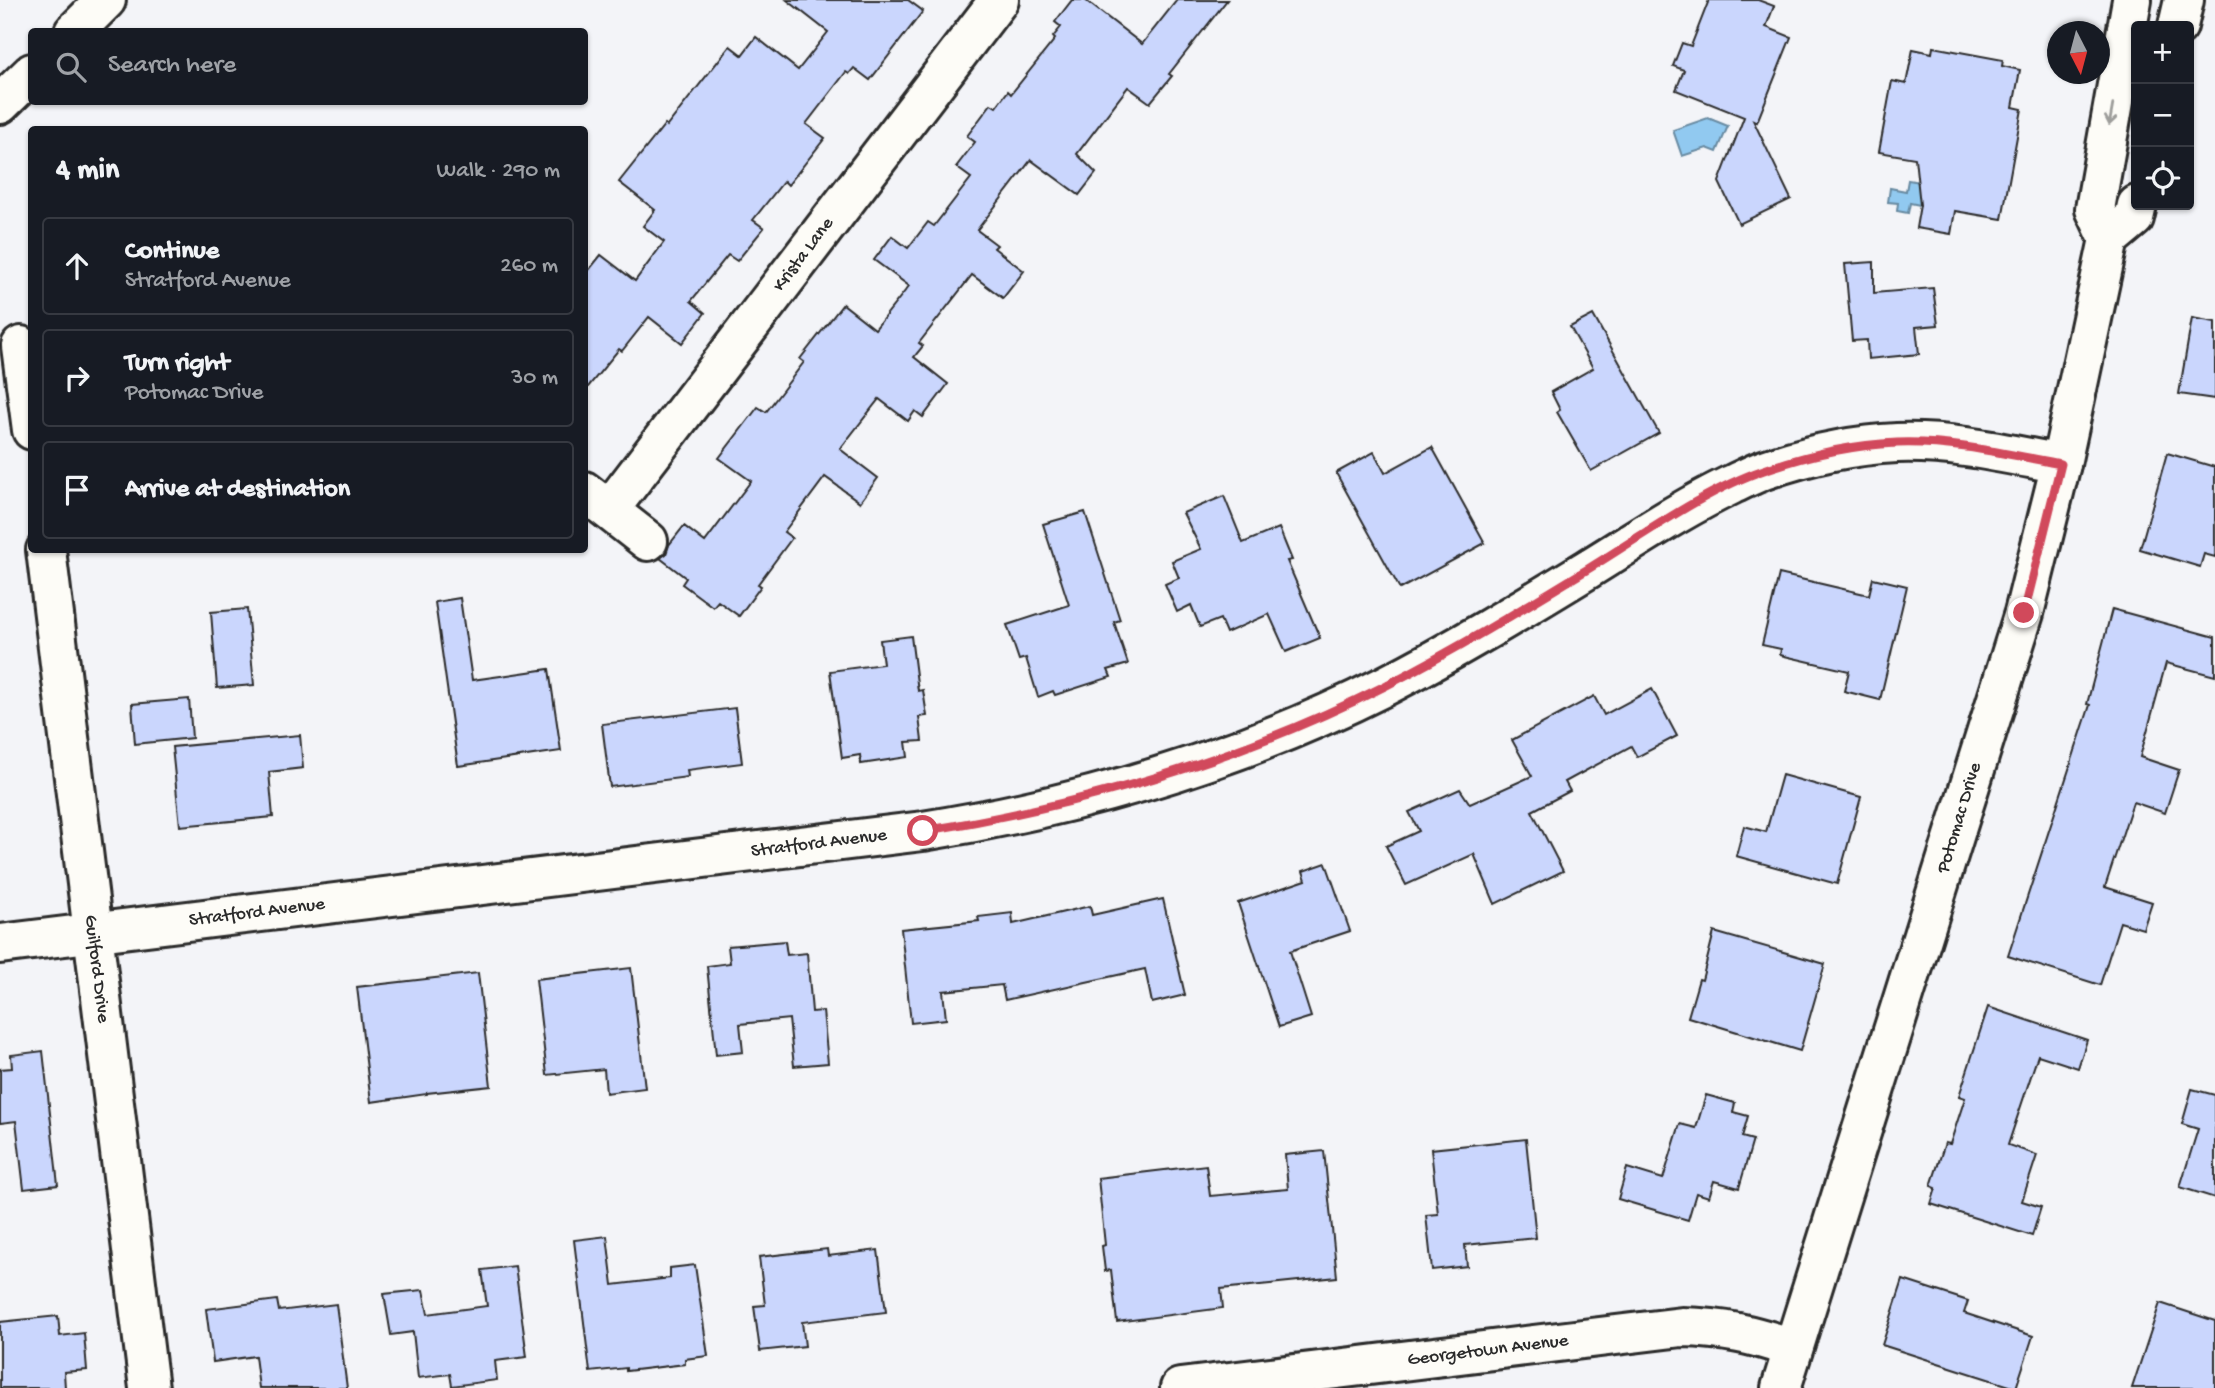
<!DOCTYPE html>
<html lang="en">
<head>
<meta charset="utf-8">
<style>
	:root { --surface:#171b24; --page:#20242c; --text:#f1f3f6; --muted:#9ea1a6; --line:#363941 }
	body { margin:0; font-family:"Gochi Hand",sans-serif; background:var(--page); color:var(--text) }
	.controls { position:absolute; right:21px; top:21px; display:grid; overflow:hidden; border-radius:7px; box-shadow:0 2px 5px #0004 }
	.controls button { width:63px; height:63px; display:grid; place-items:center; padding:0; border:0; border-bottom:2px solid var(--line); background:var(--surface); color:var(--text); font:35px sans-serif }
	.compass { position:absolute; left:2047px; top:21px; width:63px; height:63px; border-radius:50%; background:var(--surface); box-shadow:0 2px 5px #0004; rotate:174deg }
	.stop { position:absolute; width:21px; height:21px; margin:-16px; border:5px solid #d1495b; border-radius:50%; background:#fff }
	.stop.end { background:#d1495b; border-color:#fff; box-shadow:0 2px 7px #0008 }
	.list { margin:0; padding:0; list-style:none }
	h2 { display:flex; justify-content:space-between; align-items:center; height:91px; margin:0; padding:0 28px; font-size:30px }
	h2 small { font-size:23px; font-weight:400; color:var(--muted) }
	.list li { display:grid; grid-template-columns:46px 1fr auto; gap:21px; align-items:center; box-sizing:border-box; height:98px; margin:0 14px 14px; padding:0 14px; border:2px solid var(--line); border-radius:7px }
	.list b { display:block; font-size:26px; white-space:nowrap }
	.list p { margin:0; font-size:23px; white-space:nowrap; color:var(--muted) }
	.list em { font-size:23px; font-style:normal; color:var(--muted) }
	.icon { flex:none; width:38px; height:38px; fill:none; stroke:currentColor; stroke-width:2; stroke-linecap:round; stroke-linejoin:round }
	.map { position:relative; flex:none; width:2215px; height:1388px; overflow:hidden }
	.search { position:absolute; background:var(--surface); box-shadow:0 2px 5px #0004; left:28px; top:28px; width:560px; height:77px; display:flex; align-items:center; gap:18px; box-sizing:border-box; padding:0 24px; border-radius:7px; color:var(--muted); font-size:26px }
	.panel { position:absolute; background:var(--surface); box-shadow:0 2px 5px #0004; left:28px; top:126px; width:560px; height:427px; border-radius:7px }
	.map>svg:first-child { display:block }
	.water { fill:#91c9f0; stroke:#688aa1; stroke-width:2 }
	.building { fill:#cad6fd; stroke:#2b2b2b; stroke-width:2 }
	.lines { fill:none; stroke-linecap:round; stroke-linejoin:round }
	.minor-casing { stroke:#2b2b2b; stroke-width:44 }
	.minor { stroke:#fdfcf7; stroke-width:38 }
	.oneway { stroke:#9e9e9b }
	.route { stroke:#d1495b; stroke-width:9 }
	.labels { text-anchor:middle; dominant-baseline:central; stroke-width:7; stroke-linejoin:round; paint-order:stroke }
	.street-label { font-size:19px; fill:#2b2b2b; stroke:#fdfcf7 }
</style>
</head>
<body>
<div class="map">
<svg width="2215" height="1388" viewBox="0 0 2215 1388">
	<rect width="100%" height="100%" fill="#f3f4f8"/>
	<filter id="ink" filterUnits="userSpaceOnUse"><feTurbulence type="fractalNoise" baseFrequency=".0143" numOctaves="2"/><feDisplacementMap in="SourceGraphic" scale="14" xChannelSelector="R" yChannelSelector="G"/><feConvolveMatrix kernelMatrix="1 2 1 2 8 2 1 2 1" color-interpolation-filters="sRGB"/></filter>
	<g filter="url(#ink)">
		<g class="water">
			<polygon points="1708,118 1728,126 1717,152 1707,148 1682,156 1673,130"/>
			<polygon points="1908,180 1921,182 1920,205 1910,203 1908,213 1897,211 1898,203 1888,202 1890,188 1906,191"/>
		</g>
		<g class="building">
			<polygon points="787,0 908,0 923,11 870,80 854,68 849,74 846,72 806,124 825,138 788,185 784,181 753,220 764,228 737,261 728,255 691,301 705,313 682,343 649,317 622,351 619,349 584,392 584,276 601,255 635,281 664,242 643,226 655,210 619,182 665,124 667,126 730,46 742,55 756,37 798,70 828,32"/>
			<polygon points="1072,0 1085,0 1142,44 1177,0 1227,0 1169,74 1172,76 1150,103 1128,87 1077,154 1096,173 1079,195 1031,160 977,230 997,245 994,248 1024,271 1003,298 972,275 919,343 923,346 914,357 948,384 923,417 915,411 908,421 879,399 840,449 878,478 860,502 825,477 784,532 792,538 758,584 761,586 739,616 718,601 713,607 682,584 686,578 660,558 666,554 669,545 684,526 705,542 751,481 719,458 758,407 766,412 804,362 800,359 843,304 875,329 909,286 874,260 892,236 908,248 928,222 934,226 971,178 956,167 975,142 967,136 991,104 996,107 1008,91 1011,94 1055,39 1053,37 1061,27 1055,22"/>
			<polygon points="1709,0 1758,0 1774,6 1766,27 1791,37 1757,122 1753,120 1791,199 1739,224 1719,182 1744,117 1676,90 1684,70 1673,66 1682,43 1691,46"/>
			<polygon points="1933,47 2003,60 2002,66 2020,70 2013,107 2022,109 2002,219 1955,211 1951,234 1916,228 1920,205 1915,158 1879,152 1892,81 1906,84 1913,49 1932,53"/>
			<polygon points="1874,262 1874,293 1933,288 1938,325 1916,327 1919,354 1868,359 1867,340 1852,341 1845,264"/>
			<polygon points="1593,315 1659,433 1591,471 1557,412 1560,410 1551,392 1593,368 1570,327"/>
			<polygon points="2192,318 2215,322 2215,399 2179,394"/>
			<polygon points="1432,447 1485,543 1400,589 1336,473 1374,452 1385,473"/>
			<polygon points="2167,453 2215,467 2215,557 2204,554 2200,567 2140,549"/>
			<polygon points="1224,496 1243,543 1279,528 1292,560 1287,561 1320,638 1286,652 1269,614 1226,633 1220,619 1200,627 1191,605 1177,612 1165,584 1179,578 1172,561 1201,549 1183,513"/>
			<polygon points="1085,512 1120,620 1114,622 1128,664 1108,670 1111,677 1055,695 1053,691 1038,697 1026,658 1019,660 1007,625 1069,605 1043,524"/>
			<polygon points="1779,574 1869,595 1873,578 1907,586 1880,700 1844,691 1849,671 1780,655 1781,649 1762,645"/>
			<polygon points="460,598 472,680 549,669 561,751 458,766 435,602"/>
			<polygon points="247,609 254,685 217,688 211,612"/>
			<polygon points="2112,609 2215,637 2215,676 2166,663 2140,757 2179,770 2165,813 2133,802 2105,887 2152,902 2143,929 2120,922 2100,985 2008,956 2090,705 2087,704"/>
			<polygon points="911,636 918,691 923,690 927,716 919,717 922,741 906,742 908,757 861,764 860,755 842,758 830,671 883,664 880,640"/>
			<polygon points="1652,689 1677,736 1637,757 1631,746 1565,782 1570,791 1532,811 1563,871 1495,904 1474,854 1406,885 1386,846 1419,831 1409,812 1460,789 1470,804 1532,776 1512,740 1594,696 1604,715"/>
			<polygon points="189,699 192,738 135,744 132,704"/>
			<polygon points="735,708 742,763 687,770 688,777 610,787 602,724"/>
			<polygon points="300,735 303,768 269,772 273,817 180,826 172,747"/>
			<polygon points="1782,775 1861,797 1837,884 1736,856 1744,826 1766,832"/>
			<polygon points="1326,863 1350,931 1290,951 1311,1017 1279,1027 1238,903 1306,880 1303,871"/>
			<polygon points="1163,899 1185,995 1152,1003 1145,969 1005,1000 1002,985 943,991 946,1019 911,1023 901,929 979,921 978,917 1012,913 1013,924 1090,906 1092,915"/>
			<polygon points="1714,932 1825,964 1800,1051 1688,1017 1699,979 1702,980"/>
			<polygon points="785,941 787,955 807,953 812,1012 823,1011 828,1063 794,1066 789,1019 740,1024 743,1052 716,1055 707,966 730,963 728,946"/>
			<polygon points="631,968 645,1088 606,1093 604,1069 547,1075 536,979"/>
			<polygon points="478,973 491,1086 427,1093 427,1094 371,1102 357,987"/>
			<polygon points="1988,1007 2087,1040 2078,1068 2038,1055 2008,1145 2037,1155 2022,1201 2041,1207 2032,1236 1931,1204 1936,1188 1931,1186 1945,1143 1950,1144 1965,1098 1959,1096"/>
			<polygon points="43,1051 58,1185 24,1189 16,1121 0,1123 0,1069 12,1068 11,1055"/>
			<polygon points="2192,1089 2215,1095 2215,1198 2180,1187 2198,1129 2182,1124"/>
			<polygon points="1706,1095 1735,1103 1733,1112 1748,1116 1742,1137 1753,1140 1739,1188 1714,1181 1709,1197 1696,1193 1688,1220 1618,1199 1627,1168 1663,1179 1680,1124 1696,1128"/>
			<polygon points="1526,1139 1536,1238 1465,1245 1467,1266 1432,1270 1426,1215 1438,1214 1431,1149"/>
			<polygon points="1324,1151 1337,1277 1221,1289 1223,1308 1117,1322 1111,1270 1105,1271 1102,1246 1105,1245 1098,1178 1206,1165 1210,1196 1288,1189 1285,1155"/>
			<polygon points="607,1236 613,1285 670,1278 670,1268 695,1265 708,1356 685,1359 685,1364 626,1371 626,1368 590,1372 574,1240"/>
			<polygon points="827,1249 828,1256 878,1250 886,1312 802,1322 805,1346 760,1351 754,1306 765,1305 759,1257"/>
			<polygon points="515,1266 527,1357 495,1361 497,1380 452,1386 450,1374 418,1378 413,1332 391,1335 384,1294 423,1290 428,1314 487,1306 482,1270"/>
			<polygon points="1903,1280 1968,1301 1964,1313 2033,1336 2016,1388 1882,1345"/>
			<polygon points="277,1300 279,1311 336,1304 347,1388 259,1388 255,1356 213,1362 206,1309"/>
			<polygon points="2160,1303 2215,1321 2215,1388 2132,1388"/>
			<polygon points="58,1316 60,1336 84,1333 87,1370 64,1372 65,1388 0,1388 0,1322"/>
		</g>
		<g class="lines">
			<g class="minor-casing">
				<g id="minor">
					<polyline points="2178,26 2184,0"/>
					<polyline points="74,32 106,0"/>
					<polyline points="0,104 32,73"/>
					<polyline points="2109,239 2095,209 2132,0"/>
					<polyline points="21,346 32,430"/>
					<polyline points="584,491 648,541"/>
					<polyline points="609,510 999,0"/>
					<polyline points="46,550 149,1388"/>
					<path d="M0 944 923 831C1086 805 1238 760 1385 686 1455 650 1521 610 1588 569 1635 540 1681 509 1731 485 1742 480 1753 474 1764 470 1807 455 1852 445 1897 443 1953 441 2007 454 2061 464"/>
					<path d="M1180 1388 1682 1327C1726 1328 1752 1335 1793 1348"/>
					<polyline points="1781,1388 2024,613 2061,464 2109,239 2134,218 2137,205"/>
				</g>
			</g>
			<use href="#minor" class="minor"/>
		</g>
		<defs><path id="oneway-shaft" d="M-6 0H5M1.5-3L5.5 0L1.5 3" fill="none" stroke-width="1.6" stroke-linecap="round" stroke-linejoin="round" transform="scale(1.75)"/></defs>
		<use class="oneway" href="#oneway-shaft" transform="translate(2111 115) rotate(100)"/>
	</g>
	<g class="lines" filter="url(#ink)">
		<path class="route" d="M923 831C1085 805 1239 760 1385 686 1455 650 1521 610 1588 569 1642 536 1705 490 1764 470 1807 455 1852 445 1897 443 1952 441 2007 454 2061 464L2024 613"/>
	</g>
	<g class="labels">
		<g class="street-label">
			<text transform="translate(804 255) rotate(-53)">Krista Lane</text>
			<text transform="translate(1960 818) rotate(-73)">Potomac Drive</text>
			<text transform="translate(819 844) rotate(-7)">Stratford Avenue</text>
			<text transform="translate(257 913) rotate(-7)">Stratford Avenue</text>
			<text transform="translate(96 969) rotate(83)">Guilford Drive</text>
			<text transform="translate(1488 1351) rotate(-7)">Georgetown Avenue</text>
		</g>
	</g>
</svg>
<div class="controls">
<button>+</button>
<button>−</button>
<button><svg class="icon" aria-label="locate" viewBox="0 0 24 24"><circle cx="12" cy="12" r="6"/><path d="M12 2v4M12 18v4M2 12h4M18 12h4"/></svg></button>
</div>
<svg class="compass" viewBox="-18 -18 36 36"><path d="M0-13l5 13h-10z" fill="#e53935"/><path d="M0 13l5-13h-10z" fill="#9ea1a6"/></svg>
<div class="stop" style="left:923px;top:831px"></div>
<div class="stop end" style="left:2024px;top:613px"></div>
<div class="search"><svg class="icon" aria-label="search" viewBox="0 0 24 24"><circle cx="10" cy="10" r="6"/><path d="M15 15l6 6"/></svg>Search here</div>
<section class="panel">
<h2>4 min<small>Walk · 290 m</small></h2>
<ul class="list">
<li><svg class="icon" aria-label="ahead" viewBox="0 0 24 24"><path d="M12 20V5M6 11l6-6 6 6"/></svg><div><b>Continue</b><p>Stratford Avenue</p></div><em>260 m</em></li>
<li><svg class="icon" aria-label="right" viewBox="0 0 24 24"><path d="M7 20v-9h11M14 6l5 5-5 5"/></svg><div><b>Turn right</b><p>Potomac Drive</p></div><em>30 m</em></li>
<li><svg class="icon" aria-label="arrive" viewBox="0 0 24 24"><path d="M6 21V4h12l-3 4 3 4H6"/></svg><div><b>Arrive at destination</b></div></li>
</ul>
</section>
</div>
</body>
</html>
